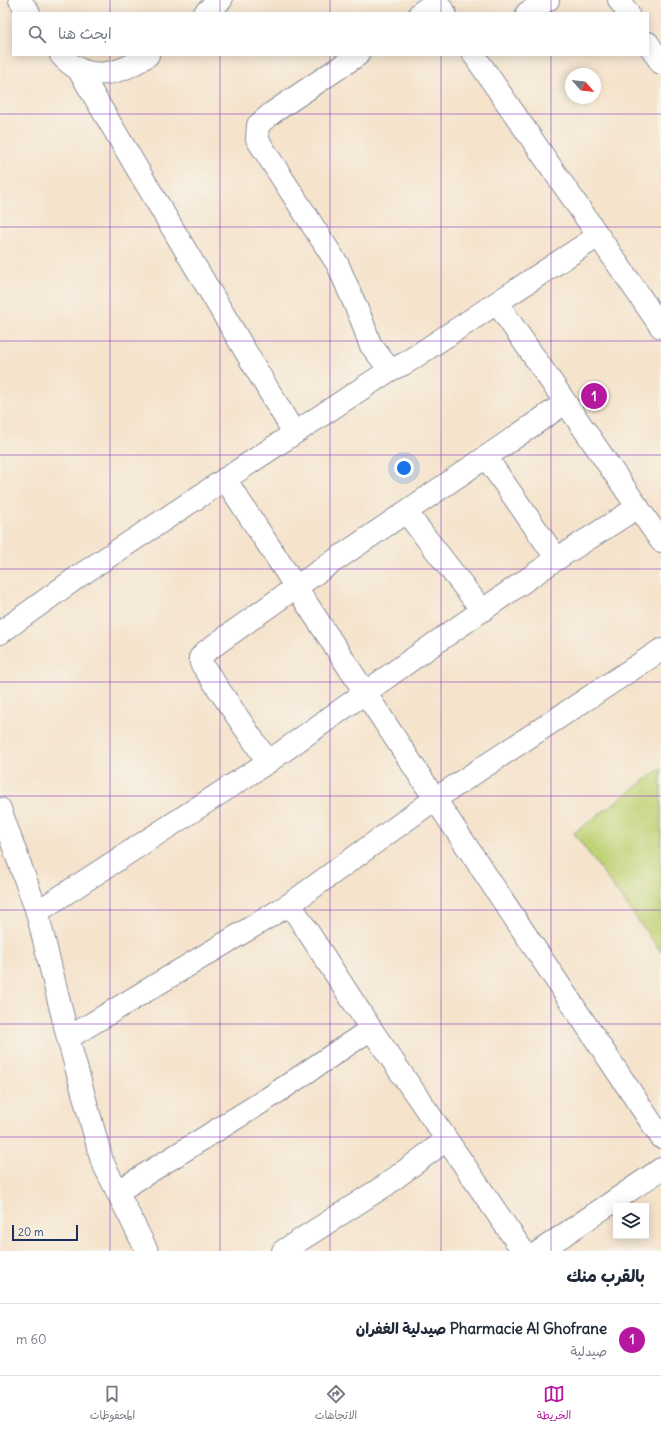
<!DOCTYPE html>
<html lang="ar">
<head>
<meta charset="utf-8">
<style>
	:root { --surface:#fff; --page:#f2f2f3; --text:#1f2937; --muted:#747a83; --line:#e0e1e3; --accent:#b5179e }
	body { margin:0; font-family:Delius,"Playpen Sans Arabic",sans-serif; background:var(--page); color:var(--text); direction:rtl }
	.controls { position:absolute; right:12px; bottom:12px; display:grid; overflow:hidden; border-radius:0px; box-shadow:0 2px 10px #0003 }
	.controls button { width:36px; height:36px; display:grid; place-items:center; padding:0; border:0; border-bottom:1px solid var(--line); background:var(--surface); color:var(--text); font:20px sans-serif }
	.compass { position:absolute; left:565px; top:68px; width:36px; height:36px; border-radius:50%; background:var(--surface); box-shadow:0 2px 10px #0003; rotate:117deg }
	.scale { position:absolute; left:12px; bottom:10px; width:66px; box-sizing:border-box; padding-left:4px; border:2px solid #1b2f5e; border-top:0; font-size:11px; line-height:14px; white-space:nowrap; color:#1b2f5e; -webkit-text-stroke:3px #f7f3e8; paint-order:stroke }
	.you { position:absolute; left:404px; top:468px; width:14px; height:14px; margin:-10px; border:3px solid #fff; border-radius:50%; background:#1a73e8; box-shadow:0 0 0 6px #1a73e833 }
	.badge { display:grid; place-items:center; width:26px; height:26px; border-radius:50%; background:var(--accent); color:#fff; font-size:13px; font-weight:700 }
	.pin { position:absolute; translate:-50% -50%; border:2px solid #fff; box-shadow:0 1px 4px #0006 }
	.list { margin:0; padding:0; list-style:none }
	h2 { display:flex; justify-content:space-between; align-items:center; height:52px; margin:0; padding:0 16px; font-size:17px }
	h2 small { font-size:13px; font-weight:400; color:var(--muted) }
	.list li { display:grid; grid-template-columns:26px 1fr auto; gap:12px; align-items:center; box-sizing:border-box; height:72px; padding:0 16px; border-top:1px solid var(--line) }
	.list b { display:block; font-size:15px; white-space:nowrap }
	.list p { margin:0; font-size:13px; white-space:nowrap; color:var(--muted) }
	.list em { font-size:13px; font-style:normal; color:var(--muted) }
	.icon { flex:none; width:22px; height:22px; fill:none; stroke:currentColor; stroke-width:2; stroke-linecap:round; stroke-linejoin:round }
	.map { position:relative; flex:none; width:661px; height:1251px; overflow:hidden; direction:ltr }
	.search { position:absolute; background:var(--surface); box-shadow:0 2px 10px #0003; left:12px; right:12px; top:12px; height:44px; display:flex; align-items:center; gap:10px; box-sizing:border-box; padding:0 14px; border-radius:0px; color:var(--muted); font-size:15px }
	.sheet { height:124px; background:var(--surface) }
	nav { display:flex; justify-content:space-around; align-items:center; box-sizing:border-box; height:56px; border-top:1px solid var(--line); background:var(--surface); font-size:11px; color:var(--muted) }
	nav a { display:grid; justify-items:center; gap:2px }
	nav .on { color:var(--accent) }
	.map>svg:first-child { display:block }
	.green { fill:#bfd275; stroke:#6d806a }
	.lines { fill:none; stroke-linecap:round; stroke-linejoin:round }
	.minor-casing { stroke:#888995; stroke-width:24 }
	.tertiary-casing { stroke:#888995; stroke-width:24 }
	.minor { stroke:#fff; stroke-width:22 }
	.tertiary { stroke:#fff; stroke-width:22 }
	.grid { fill:none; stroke:#7b2cbf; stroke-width:1; stroke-opacity:0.55 }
</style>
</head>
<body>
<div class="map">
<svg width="661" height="1251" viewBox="0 0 661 1251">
	<rect width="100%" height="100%" fill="#f7f3e8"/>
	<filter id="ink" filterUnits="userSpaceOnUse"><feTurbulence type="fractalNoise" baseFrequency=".025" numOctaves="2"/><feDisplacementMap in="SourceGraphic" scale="8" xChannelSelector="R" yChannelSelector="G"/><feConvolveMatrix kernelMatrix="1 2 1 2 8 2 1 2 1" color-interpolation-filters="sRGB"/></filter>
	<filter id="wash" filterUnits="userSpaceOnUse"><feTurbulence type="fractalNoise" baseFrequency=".012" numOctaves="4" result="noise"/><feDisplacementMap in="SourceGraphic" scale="16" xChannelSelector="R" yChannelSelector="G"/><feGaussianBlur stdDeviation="0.9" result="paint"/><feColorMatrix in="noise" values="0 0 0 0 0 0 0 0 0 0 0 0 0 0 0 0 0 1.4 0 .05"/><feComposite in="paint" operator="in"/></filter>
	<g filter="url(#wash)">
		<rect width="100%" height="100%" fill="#f5e3cc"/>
		<polygon class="green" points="661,768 661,952 574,833"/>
	</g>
	<g filter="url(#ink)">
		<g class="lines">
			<g class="minor-casing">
				<g id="minor">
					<polyline points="20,0 29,13"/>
					<polyline points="619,0 628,13"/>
					<polyline points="205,13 221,0"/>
					<polyline points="420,13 437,1"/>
					<polyline points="527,13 548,0"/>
					<polyline points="648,43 661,63"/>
					<path d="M61 55C86 84 120 75 148 55"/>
					<polyline points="358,55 272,113 258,125 257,139 338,265 362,321 370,344 390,370"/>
					<polyline points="78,69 294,433"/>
					<polyline points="497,303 661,541"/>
					<polyline points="486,457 557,559"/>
					<polyline points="225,479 435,799 661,1137"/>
					<polyline points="406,512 482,610"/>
					<polyline points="0,633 79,576 390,370 404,364 598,236"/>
					<polyline points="268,762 201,663 200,658 205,652 296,587 565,403"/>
					<polyline points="0,809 37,912 68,1038 102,1161 147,1251"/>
					<polyline points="290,904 371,1029 523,1251"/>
					<polyline points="37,912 268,762 411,660 552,562 638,507"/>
					<polyline points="68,1038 290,904 435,799 661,650"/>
					<polyline points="117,1192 270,1097 371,1029"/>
					<polyline points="283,1251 386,1185 446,1140"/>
					<polyline points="540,1251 661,1169"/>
				</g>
			</g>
			<g class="tertiary-casing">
				<g id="tertiary">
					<polyline points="436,0 445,13"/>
					<polyline points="474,55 661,327"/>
				</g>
			</g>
			<use href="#minor" class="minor"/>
			<use href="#tertiary" class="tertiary"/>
		</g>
	</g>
	<path class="grid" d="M110 0V13M220 0V13M330 0V13M441 0V13M551 0V13M110 55V1251M220 55V1251M330 55V1251M441 55V1251M551 55V1251M0 114H661M0 227H661M0 341H661M0 455H661M0 569H661M0 682H661M0 796H661M0 910H661M0 1024H661M0 1137H661"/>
</svg>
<div class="controls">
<button><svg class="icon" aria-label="layers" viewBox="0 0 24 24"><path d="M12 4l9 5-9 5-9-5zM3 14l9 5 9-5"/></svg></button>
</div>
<svg class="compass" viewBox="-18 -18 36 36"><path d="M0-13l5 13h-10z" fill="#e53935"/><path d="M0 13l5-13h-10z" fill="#747a83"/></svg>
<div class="scale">20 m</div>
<div class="you"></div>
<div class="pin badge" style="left:594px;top:396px">1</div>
<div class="search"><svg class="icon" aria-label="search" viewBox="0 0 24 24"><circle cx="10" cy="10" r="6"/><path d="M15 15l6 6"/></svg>ابحث هنا</div>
</div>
<section class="sheet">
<h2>بالقرب منك<small></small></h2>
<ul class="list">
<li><span class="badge">1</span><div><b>Pharmacie Al Ghofrane صيدلية الغفران</b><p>صيدلية</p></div><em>60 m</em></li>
</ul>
</section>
<nav>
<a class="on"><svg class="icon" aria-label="map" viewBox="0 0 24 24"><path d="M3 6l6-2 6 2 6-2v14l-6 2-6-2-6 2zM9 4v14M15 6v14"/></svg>الخريطة</a>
<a><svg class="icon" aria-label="directions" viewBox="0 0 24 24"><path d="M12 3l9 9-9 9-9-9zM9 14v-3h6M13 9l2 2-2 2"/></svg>الاتجاهات</a>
<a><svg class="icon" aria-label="saved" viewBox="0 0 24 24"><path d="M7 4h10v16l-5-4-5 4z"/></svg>المحفوظات</a>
</nav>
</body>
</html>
